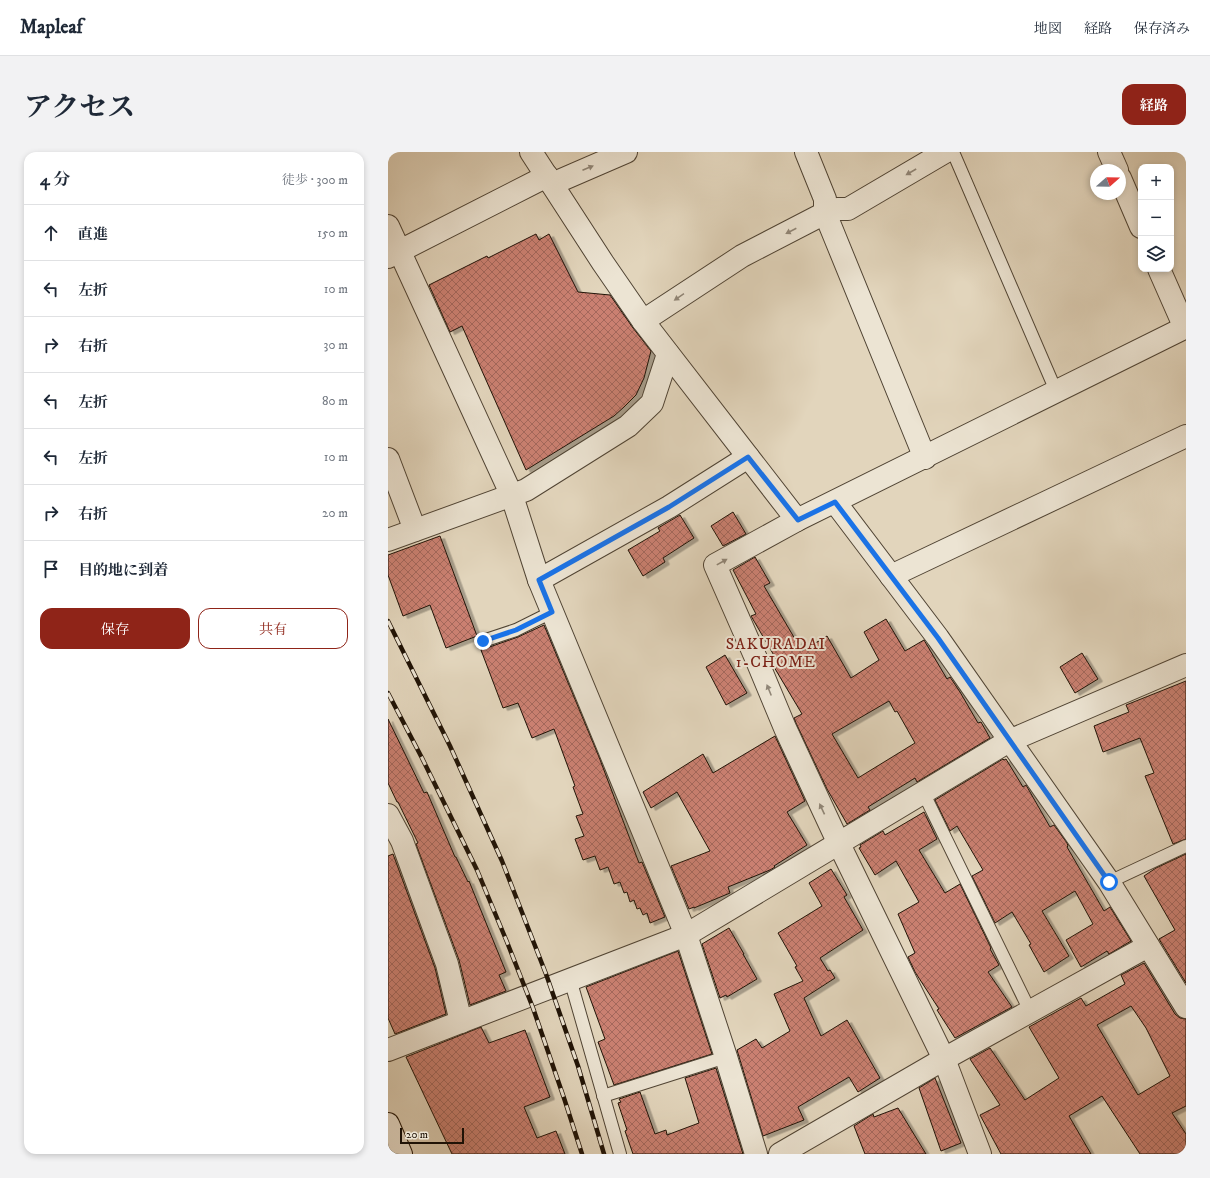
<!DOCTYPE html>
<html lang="ja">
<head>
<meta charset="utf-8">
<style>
	:root { --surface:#fff; --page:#f2f2f3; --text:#1f2937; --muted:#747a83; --line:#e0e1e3; --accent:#8f2418 }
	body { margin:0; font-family:"IM FELL DW Pica","Noto Serif JP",serif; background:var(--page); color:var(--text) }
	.controls { position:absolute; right:12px; top:12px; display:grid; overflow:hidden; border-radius:8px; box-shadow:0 2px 6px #0003 }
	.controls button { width:36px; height:36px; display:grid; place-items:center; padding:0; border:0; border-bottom:1px solid var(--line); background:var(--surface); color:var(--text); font:20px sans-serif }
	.compass { position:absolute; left:702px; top:12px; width:36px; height:36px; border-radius:50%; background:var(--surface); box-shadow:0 2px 6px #0003; rotate:70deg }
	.scale { position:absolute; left:12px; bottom:10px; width:64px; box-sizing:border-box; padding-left:4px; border:2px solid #201306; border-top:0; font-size:11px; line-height:14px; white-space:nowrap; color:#201306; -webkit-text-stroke:3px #ece4d3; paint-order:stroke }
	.stop { position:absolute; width:12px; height:12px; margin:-9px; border:3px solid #1a73e8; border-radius:50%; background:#fff }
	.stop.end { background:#1a73e8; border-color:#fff; box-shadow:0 1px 4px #0008 }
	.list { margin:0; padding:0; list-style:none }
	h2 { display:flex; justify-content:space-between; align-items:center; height:52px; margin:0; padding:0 16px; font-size:17px }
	h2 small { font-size:13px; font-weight:400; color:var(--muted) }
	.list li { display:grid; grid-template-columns:26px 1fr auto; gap:12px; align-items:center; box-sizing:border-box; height:56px; padding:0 16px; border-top:1px solid var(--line) }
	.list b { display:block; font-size:15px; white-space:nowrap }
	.list em { font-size:13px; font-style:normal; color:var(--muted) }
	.actions { display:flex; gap:8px; padding:12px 16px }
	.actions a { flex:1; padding:9px 0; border:1px solid var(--accent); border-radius:12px; text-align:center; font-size:14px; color:var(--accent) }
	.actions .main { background:var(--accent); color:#fff }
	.icon { flex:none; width:22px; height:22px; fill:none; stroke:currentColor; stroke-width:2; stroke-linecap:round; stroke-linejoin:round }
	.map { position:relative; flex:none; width:798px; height:1002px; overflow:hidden; border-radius:12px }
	header { display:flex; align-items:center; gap:24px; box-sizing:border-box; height:56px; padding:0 20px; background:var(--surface); border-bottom:1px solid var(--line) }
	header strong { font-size:19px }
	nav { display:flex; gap:22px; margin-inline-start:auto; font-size:14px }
	.intro { display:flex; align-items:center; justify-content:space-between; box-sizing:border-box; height:96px; padding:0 24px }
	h1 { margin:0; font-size:28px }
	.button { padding:10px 18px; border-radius:12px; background:var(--accent); color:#fff; font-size:14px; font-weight:700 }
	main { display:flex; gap:24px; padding:0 24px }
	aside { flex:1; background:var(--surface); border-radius:12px; box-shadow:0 2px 6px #0003 }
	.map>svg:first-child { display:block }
	.building { fill:url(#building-cross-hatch); stroke:#201306; fill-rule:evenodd; filter:url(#shadow) }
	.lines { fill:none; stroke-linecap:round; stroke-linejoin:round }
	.service-casing { stroke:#504434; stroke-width:14 }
	.minor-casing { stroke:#504434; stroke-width:24 }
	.secondary-casing { stroke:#201306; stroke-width:24 }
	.service { stroke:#ece4d3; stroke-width:12 }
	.minor { stroke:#ece4d3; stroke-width:22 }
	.secondary { stroke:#ece4d3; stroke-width:22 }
	.rail-casing { stroke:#201306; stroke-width:4.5 }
	.rail { stroke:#ece4d3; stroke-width:3; stroke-dasharray:9; stroke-linecap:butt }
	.oneway { fill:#908677 }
	.route { stroke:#1a73e8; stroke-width:5 }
	.labels { text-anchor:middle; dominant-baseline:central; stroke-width:4; stroke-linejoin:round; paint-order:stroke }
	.neighbourhood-label { font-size:16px; letter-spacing:1px; fill:#7a1f14; stroke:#ece4d3 }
</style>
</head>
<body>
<header>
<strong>Mapleaf</strong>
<nav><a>地図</a><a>経路</a><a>保存済み</a></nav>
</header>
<div class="intro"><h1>アクセス</h1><a class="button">経路</a></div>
<main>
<aside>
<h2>4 分<small>徒歩 · 300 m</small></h2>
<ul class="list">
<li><svg class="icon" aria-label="ahead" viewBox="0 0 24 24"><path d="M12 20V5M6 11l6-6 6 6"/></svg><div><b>直進</b></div><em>150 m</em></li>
<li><svg class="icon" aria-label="left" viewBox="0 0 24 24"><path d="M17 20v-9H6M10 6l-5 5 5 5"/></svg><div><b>左折</b></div><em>10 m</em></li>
<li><svg class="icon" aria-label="right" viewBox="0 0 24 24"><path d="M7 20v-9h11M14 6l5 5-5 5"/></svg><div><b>右折</b></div><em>30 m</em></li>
<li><svg class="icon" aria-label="left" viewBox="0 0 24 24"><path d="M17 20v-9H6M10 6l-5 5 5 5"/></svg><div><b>左折</b></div><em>80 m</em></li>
<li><svg class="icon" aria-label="left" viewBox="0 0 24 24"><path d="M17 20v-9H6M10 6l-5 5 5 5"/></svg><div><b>左折</b></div><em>10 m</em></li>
<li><svg class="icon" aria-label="right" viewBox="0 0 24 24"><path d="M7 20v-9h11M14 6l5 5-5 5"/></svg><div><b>右折</b></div><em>20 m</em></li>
<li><svg class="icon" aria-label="arrive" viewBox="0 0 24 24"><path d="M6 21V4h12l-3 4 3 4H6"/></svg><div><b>目的地に到着</b></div></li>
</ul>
<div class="actions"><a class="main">保存</a><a>共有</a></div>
</aside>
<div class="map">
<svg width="798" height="1002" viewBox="0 0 798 1002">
	<defs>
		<pattern id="building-cross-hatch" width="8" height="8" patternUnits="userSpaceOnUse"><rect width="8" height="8" fill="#ca8071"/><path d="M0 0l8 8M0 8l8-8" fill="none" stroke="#a4685b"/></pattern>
		<filter id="shadow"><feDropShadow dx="4.5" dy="2.5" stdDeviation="0" flood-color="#0004"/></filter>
	</defs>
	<rect width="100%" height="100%" fill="#e2d5bc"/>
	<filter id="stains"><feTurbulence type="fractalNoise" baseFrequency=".005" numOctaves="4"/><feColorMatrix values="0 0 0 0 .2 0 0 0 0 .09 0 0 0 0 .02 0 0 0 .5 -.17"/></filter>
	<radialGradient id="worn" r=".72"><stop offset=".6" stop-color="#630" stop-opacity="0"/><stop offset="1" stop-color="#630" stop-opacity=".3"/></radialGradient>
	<g class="building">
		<polygon points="148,82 151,88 161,82 190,140 222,143 245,176 263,199 256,226 248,243 236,255 226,264 138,318 74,174 62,180 41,133 99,104 100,106"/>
		<polygon points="345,360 358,382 335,394 323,374"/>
		<polygon points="292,363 306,386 275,406 277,410 255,424 240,398 272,379 270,376"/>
		<polygon points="52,384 89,484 58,496 42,453 15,464 0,423 0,403"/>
		<path d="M367 405 382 431 376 434 414 499 439 484 463 526 491 508 476 480 498 467 517 499 536 488 559 527 562 525 572 540 590 571 593 570 602 586 529 630 527 626 480 655 482 658 459 672 439 637 408 571 406 566 414 562 386 515 391 512 363 464 368 462 345 418ZM501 549 507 560 509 559 527 591 470 626 444 582Z"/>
		<polygon points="156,473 211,605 251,711 254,710 277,765 262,771 259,761 255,763 252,756 249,757 246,748 242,750 239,740 236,741 232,730 226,732 220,715 212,718 207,704 195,708 187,687 196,684 188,664 195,662 185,635 187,634 166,577 144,586 130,551 115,556 93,498 130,485"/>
		<polygon points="694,501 710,527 687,541 672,515"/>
		<polygon points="337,503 359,541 338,553 318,515"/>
		<polygon points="798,529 798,687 785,692 757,624 766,621 752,586 715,600 706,574 741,560 738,553"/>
		<polygon points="0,567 36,641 39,640 67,705 68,705 80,730 81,729 118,820 111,823 118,839 82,853 71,808 28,692 30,691 10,650 9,650 0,631"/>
		<polygon points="387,584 417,649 399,660 419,693 386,714 387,715 382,718 340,735 342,741 306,756 306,755 301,757 283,714 322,699 289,640 263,656 255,640 315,602 325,621"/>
		<polygon points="615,607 616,608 618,607 635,635 638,633 662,675 666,673 679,691 680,694 679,695 716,759 722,755 743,789 721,802 719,799 693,815 678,788 705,772 687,739 654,759 681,804 656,820 641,793 643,792 624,760 607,771 584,724 595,718 569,674 562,679 547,648"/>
		<polygon points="536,660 549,687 531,698 557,741 572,732 603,796 602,797 611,813 600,820 624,855 567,886 549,858 551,857 527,820 520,805 527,801 510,762 531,750 508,709 487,723 471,696 473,695 472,693 495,679 497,683"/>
		<polygon points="5,702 47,816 58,862 7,882 0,866 0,704"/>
		<polygon points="798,702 798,831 771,787 787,778 756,724 768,716"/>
		<polygon points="443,717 459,743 456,745 475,778 432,806 440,819 442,818 447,826 416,846 433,884 459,868 492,926 470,940 461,925 410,955 416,968 375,984 349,898 368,887 374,896 402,879 386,842 415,829 407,815 409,814 390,781 434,754 421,731"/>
		<polygon points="341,776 356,802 355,802 369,827 339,845 338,843 332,846 314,792"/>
		<polygon points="290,799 324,902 226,933 210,890 217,887 198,835"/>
		<path d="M756 811 787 862 792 866 798 867V954L784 961 798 982V1002H752L714 944 681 964 703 1002H613L592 963 612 953 582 907 602 896 637 948 671 926 641 875 693 846 698 854 737 832 733 823ZM743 854 758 876 782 924 750 943 709 873Z"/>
		<polygon points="93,875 101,891 137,878 162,945 136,955 149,986 168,979 177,1002 64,1002 18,905"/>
		<polygon points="328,916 355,1002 245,1002 237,979 239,978 230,951 233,950 231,947 252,940 267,982 278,978 279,983 311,971 297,926"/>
		<polygon points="547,926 573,991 553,999 531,936"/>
		<polygon points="510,956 538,1002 477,1002 466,974 485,962 486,965"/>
	</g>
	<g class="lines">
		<g class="service-casing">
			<g id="service">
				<polyline points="565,0 668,239"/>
				<polyline points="95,489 128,478 164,460"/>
				<polyline points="535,640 642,859"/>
				<polyline points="721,730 798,694"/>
				<polyline points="182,827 232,1002"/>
				<polyline points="215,944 338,905"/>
			</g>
		</g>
		<g class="minor-casing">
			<g id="minor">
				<polyline points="143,0 215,111 255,169 409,368"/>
				<polyline points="418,0 437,47 437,61 537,306"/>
				<polyline points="721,0 729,18"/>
				<polyline points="732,26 753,75"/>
				<polyline points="164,32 238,0"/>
				<polyline points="0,74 124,344 151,428 298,783 338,905 368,1002"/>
				<polyline points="0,105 159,24"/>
				<polyline points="771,117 797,176"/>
				<polyline points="255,169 354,104 437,61 449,57 460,57 557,0"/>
				<polyline points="0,307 27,378"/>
				<polyline points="447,350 550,486 721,730 798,855"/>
				<polyline points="0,388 138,338 240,274 264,251 280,202"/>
				<polyline points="503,424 798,284"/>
				<polyline points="151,428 281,355 360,305"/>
				<polyline points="0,663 14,689 59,812 73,870"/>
				<polyline points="0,898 298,783 621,589 798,513"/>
				<polyline points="392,1002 556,907 760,794"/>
				<polyline points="592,1002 556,907 451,692 397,576 367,504 327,413 409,368 798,175"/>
			</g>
		</g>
		<g class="secondary-casing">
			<polyline id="secondary" points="0,972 13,1002"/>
		</g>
		<use href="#service" class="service"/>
		<use href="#minor" class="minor"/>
		<use href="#secondary" class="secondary"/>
		<g class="rail-casing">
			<g id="rail">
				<polyline points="0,469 62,594 114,709 158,822 190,914 216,1002"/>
				<polyline points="0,541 34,606 89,718 119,790 145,856 176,946 194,1002"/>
			</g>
		</g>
		<use href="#rail" class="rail"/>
	</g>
	<defs><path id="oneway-solid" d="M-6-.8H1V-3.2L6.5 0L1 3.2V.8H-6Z"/></defs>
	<g class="oneway">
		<use href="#oneway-solid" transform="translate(200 16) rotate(-23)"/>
		<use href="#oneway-solid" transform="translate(523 20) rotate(150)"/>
		<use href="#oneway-solid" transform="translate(403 79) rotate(153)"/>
		<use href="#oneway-solid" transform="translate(291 145) rotate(146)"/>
		<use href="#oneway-solid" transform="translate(334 410) rotate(-29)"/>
		<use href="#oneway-solid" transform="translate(381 538) rotate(-112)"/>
		<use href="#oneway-solid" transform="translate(434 657) rotate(-115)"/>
	</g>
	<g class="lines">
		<polyline class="route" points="95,489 128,478 164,460 151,428 281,355 360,305 410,368 447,350 550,486 721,730"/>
	</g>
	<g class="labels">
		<g class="neighbourhood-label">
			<text x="388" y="492">SAKURADAI<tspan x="388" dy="18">1-CHOME</tspan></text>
		</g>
	</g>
	<rect width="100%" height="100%" filter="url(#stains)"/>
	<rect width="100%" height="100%" fill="url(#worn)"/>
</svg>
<div class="controls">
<button>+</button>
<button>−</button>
<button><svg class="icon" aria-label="layers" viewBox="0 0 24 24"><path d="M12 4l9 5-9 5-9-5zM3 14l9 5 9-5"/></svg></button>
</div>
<svg class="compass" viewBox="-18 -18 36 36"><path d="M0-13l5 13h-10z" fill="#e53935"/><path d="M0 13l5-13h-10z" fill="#747a83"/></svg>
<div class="scale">20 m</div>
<div class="stop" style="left:721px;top:730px"></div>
<div class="stop end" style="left:95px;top:489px"></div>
</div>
</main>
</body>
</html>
